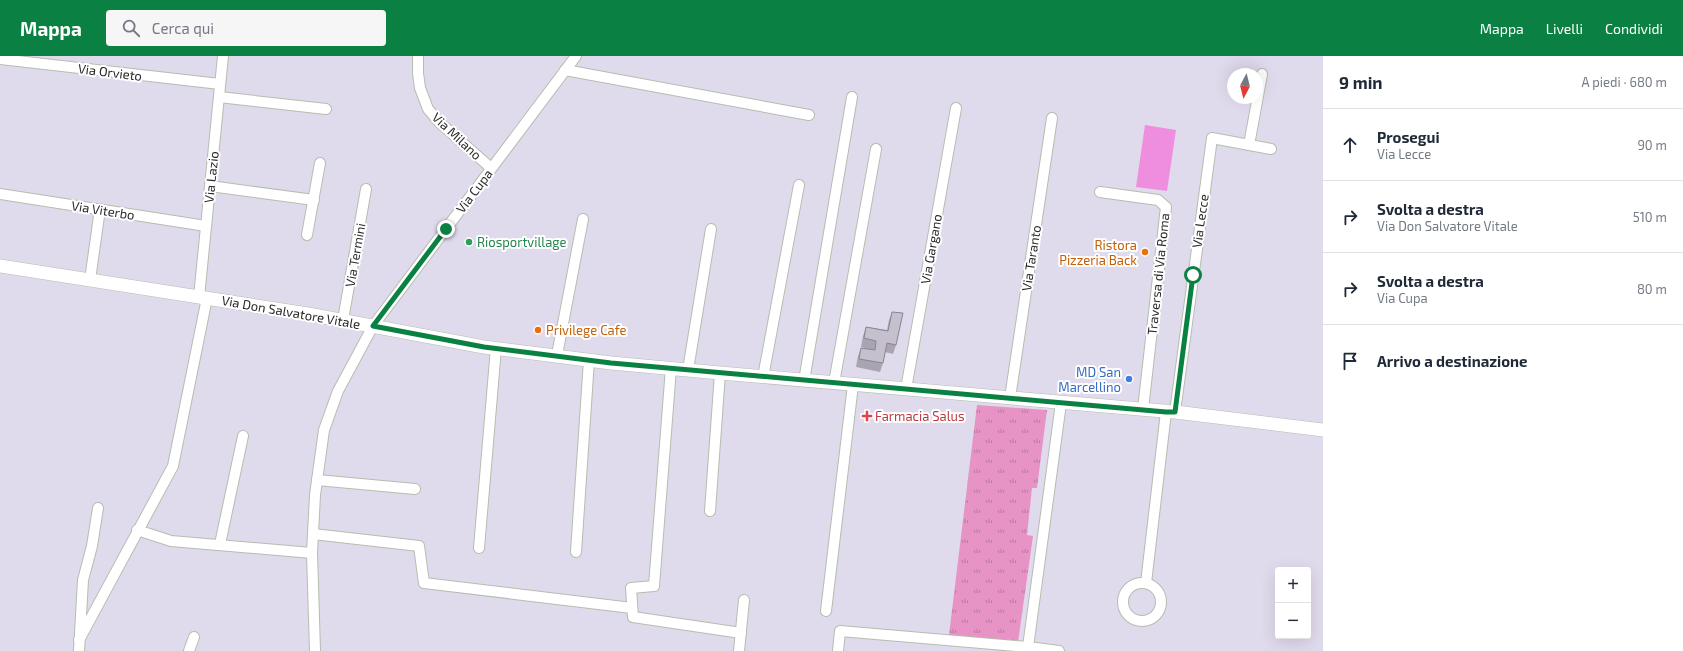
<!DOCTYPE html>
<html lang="it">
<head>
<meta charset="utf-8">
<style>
	:root { --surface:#fff; --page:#f6f6f7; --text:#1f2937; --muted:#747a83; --line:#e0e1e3; --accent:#0b8043 }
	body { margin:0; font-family:"Exo 2",sans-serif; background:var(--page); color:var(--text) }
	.controls { position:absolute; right:12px; bottom:12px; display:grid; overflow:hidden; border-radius:4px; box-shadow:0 4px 16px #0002 }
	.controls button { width:36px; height:36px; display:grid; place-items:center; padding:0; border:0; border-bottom:1px solid var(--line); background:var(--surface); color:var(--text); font:20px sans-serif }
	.compass { position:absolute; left:1227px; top:12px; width:36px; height:36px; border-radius:50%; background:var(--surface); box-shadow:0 4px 16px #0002; rotate:187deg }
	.stop { position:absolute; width:12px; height:12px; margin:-9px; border:3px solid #0b8043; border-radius:50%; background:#fff }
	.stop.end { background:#0b8043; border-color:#fff; box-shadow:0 1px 4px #0008 }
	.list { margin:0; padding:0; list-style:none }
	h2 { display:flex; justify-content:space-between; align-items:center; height:52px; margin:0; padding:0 16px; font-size:17px }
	h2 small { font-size:13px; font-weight:400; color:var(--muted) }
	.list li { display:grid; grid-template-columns:26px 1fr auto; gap:12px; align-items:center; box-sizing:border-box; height:72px; padding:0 16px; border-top:1px solid var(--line) }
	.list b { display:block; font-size:15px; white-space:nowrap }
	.list p { margin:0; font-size:13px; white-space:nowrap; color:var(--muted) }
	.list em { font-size:13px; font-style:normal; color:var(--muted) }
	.icon { flex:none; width:22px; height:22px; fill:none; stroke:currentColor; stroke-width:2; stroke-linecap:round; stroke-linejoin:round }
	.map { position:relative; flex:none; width:1323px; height:595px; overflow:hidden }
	header { display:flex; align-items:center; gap:24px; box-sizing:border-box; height:56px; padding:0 20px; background:var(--accent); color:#fff }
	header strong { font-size:19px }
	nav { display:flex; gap:22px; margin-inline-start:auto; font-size:14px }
	.search { width:280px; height:36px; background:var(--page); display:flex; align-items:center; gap:10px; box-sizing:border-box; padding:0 14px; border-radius:4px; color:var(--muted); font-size:15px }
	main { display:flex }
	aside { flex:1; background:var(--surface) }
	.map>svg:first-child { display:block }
	.grass { fill:url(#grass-tufts) }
	.pitch { fill:#ef8ede }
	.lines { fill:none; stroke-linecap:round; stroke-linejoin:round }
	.minor-casing { stroke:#b5beae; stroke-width:12 }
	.tertiary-casing { stroke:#b5beae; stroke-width:14 }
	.minor { stroke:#fff; stroke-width:10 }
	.tertiary { stroke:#fff; stroke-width:13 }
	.wall { fill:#a9a4b1 }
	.building { fill:#c5bfce; stroke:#8a8690 }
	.route { stroke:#0b8043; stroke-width:5 }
	.leisure-dot { fill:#2e9e5b; stroke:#fff; stroke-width:1.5 }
	.food-dot { fill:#e8710a; stroke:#fff; stroke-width:1.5 }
	.shop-dot { fill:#3f7fe0; stroke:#fff; stroke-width:1.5 }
	.health-dot { fill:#e0444e; stroke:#fff; stroke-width:1.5 }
	.labels { text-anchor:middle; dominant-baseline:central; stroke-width:4; stroke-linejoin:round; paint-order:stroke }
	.street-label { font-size:13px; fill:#292929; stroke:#fff }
	.leisure-label { font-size:13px; fill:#27864d; stroke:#fff; text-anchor:start }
	.food-label { font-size:13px; fill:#c56008; stroke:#fff; text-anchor:end }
	.shop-label { font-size:13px; fill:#366cbe; stroke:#fff; text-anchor:end }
	.health-label { font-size:13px; fill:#be3a42; stroke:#fff; text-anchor:start }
</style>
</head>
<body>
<header>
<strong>Mappa</strong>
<div class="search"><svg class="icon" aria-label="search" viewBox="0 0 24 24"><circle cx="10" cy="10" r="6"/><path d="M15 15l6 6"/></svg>Cerca qui</div>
<nav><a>Mappa</a><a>Livelli</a><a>Condividi</a></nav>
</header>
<main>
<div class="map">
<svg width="1323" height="595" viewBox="0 0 1323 595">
	<defs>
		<pattern id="grass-tufts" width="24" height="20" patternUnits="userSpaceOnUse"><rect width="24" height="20" fill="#e793c5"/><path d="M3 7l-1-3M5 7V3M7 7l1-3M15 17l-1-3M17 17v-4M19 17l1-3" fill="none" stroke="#bb78a0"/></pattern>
	</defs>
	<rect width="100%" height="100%" fill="#e0daed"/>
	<polygon class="grass" points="977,349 1047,354 1037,432 1032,432 1027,479 1033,480 1018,586 949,579"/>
	<polygon class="pitch" points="1145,69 1176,74 1167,135 1136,131"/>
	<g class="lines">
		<g class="minor-casing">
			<g id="minor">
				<polyline points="418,0 418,17 420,32 428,53 440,67 491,112"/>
				<polyline points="0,3 220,28"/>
				<polyline points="565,14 809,59"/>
				<polyline points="219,41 326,53"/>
				<polyline points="1249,89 1262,18"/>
				<polyline points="210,130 314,144"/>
				<polyline points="1100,136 1158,144 1166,151 1143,353"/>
				<polyline points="0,138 206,170"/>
				<polyline points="307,179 320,107"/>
				<polyline points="90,224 100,153"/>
				<polyline points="199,241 223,0"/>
				<polyline points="343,264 366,133"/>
				<polyline points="557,299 583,163"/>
				<polyline points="671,312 654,530 631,532 633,561 741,577"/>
				<polyline points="688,314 711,173"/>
				<polyline points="763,321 799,129"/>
				<polyline points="804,325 852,41"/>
				<polyline points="834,327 876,93"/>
				<polyline points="906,333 956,52"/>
				<polyline points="1010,342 1052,62"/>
				<polyline points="1175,356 1212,82 1271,93"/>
				<polyline points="317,424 415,433"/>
				<polyline points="710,455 720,317"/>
				<polyline points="137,474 171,485 312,497"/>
				<polyline points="313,478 419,490 424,527 632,552"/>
				<polyline points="220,488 243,380"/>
				<polyline points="479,492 496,292"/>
				<polyline points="576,496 589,304"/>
				<circle cx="1142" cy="546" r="19"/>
				<polyline points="1146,527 1166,356"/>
				<polyline points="826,555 853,329"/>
				<polyline points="79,584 173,410 207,242"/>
				<polyline points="79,595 83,524 92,490 98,452"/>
				<polyline points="189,595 194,581"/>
				<polyline points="315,595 312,497 315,439 324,374 338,335 373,270 576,0"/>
				<polyline points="739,595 744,544"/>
				<polyline points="838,595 840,575 1028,591 1061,347"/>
				<polyline points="1028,595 1028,591 1059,595"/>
			</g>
		</g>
		<g class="tertiary-casing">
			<polyline id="tertiary" points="0,210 308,258 484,291 611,307 720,317 1175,356 1323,374"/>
		</g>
		<use href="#minor" class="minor"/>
		<use href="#tertiary" class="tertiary"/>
	</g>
	<polygon class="wall" points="892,256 896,289 893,298 885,296 883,307 880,316 856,311 858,300 861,292 873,294 861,291 863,280 866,271 887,274 889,264"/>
	<polygon class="building" points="892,256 903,257 896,289 887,287 883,307 859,303 861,292 875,294 876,285 864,282 866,271 888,275"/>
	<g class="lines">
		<polyline class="route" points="446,173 373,270 484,291 611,307 1166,356 1175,356 1193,219"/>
	</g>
	<circle class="leisure-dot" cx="469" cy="186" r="4"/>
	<g class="food-dot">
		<circle cx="1145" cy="196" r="4"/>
		<circle cx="538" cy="274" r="4"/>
	</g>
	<circle class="shop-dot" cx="1129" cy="323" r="4"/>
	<path class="health-dot" d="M865 354h4v4h4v4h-4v4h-4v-4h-4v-4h4z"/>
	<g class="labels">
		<g class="street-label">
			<text transform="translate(110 16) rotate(7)">Via Orvieto</text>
			<text transform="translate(457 80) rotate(43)">Via Milano</text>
			<text transform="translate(211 121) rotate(-84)">Via Lazio</text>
			<text transform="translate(474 135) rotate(-53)">Via Cupa</text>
			<text transform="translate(103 154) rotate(9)">Via Viterbo</text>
			<text transform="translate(1200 165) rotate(-82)">Via Lecce</text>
			<text transform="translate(931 193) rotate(-80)">Via Gargano</text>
			<text transform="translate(355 199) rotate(-80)">Via Termini</text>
			<text transform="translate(1031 202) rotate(-81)">Via Taranto</text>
			<text transform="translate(1158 218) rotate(-84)">Traversa di Via Roma</text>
			<text transform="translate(291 256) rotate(10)">Via Don Salvatore Vitale</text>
		</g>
		<g class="leisure-label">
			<text x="477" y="186">Riosportvillage</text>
		</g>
		<g class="food-label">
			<text x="1137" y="189">Ristora<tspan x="1137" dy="15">Pizzeria Back</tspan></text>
			<text x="546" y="274" text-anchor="start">Privilege Cafe</text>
		</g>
		<g class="shop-label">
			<text x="1121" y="316">MD San<tspan x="1121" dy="15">Marcellino</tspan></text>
		</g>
		<g class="health-label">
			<text x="875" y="360">Farmacia Salus</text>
		</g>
	</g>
</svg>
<div class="controls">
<button>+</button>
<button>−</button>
</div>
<svg class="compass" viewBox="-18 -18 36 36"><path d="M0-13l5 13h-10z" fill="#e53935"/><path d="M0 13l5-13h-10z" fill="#747a83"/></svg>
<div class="stop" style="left:1193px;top:219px"></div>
<div class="stop end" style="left:446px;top:173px"></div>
</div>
<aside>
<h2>9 min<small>A piedi · 680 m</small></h2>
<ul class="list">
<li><svg class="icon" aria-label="ahead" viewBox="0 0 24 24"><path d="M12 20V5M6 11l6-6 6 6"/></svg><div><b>Prosegui</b><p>Via Lecce</p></div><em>90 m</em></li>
<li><svg class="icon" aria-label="right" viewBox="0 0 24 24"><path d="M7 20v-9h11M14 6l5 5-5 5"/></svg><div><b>Svolta a destra</b><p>Via Don Salvatore Vitale</p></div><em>510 m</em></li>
<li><svg class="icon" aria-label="right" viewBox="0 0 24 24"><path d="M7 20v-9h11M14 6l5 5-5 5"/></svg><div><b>Svolta a destra</b><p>Via Cupa</p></div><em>80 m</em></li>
<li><svg class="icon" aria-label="arrive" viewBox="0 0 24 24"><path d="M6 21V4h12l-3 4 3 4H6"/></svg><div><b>Arrivo a destinazione</b></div></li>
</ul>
</aside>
</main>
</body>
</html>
